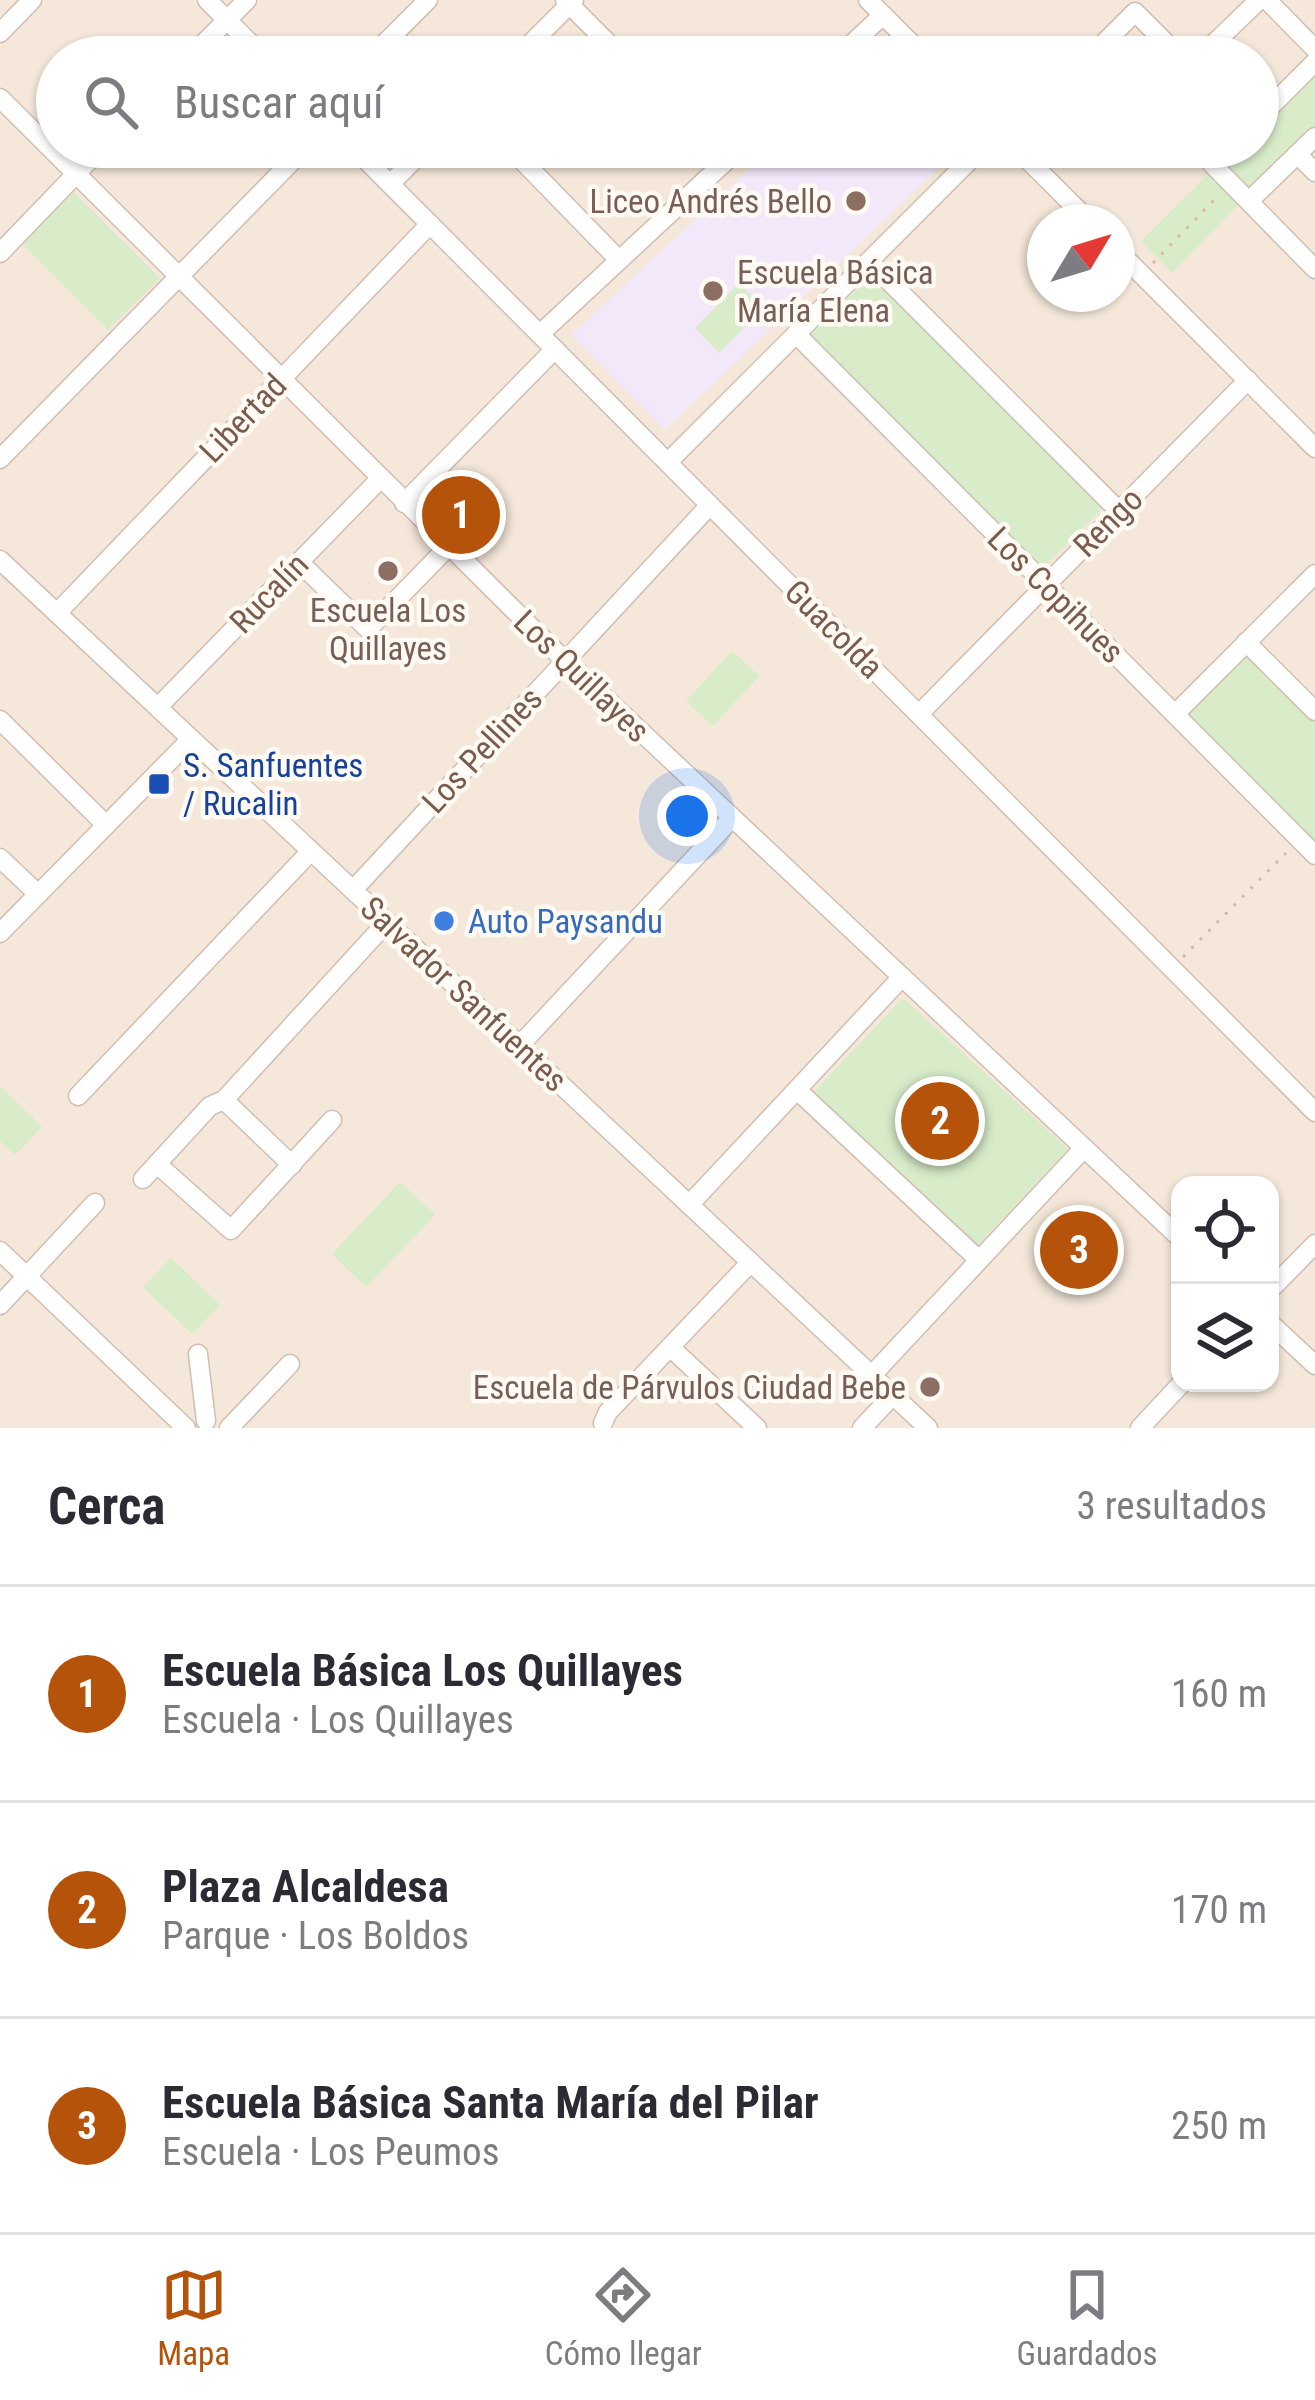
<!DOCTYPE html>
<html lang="es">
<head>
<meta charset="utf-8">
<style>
	:root { --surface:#fff; --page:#f7f7f7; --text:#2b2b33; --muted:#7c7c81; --line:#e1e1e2; --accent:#b45309 }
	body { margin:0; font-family:"Roboto Condensed",sans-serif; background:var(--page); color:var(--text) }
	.controls { position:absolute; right:36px; bottom:36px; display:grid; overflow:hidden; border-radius:24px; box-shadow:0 3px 9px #0004 }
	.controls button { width:108px; height:108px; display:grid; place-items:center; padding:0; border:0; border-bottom:3px solid var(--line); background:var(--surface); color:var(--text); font:60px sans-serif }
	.compass { position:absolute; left:1027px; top:204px; width:108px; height:108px; border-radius:50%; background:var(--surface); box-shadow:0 3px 9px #0004; rotate:52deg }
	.you { position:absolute; left:687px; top:816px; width:42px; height:42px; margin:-30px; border:9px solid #fff; border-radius:50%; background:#1a73e8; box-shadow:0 0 0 18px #1a73e833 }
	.badge { display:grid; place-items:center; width:78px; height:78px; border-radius:50%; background:var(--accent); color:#fff; font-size:39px; font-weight:700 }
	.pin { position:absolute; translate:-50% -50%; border:6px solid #fff; box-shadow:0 3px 12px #0006 }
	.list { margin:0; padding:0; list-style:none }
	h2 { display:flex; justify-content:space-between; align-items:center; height:156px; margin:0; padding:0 48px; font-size:51px }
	h2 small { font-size:39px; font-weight:400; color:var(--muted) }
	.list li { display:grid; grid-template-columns:78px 1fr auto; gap:36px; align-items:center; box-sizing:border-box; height:216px; padding:0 48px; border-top:3px solid var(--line) }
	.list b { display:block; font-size:45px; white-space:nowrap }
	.list p { margin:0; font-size:39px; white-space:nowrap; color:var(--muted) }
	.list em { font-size:39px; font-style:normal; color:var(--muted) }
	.icon { flex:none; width:66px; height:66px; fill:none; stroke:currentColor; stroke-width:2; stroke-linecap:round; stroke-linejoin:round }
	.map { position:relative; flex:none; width:1315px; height:1428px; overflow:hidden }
	.search { position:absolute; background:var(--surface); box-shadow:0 3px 9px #0004; left:36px; right:36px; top:36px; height:132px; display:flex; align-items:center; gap:30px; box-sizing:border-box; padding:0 42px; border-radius:66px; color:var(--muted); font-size:45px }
	.sheet { height:804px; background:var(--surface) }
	nav { display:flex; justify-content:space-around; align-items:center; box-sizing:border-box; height:168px; border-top:3px solid var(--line); background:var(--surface); font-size:33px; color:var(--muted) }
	nav a { display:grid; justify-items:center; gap:6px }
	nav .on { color:var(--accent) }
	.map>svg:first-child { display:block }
	.residential { fill:#f5e8da; fill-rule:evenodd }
	.education { fill:#f3e8fa }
	.green { fill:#d8ecc9 }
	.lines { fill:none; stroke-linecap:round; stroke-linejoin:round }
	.minor-casing { stroke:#d1beb0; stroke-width:21 }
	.path { stroke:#d9b8a5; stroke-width:3; stroke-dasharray:3 9; stroke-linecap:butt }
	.minor { stroke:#fff; stroke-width:18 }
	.education-dot { fill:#8d6e63; stroke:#fffaf3; stroke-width:4.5 }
	.transit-dot { fill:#1a4fb4; stroke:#fffaf3; stroke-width:4.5 }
	.shop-dot { fill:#3f7fe0; stroke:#fffaf3; stroke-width:4.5 }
	.labels { text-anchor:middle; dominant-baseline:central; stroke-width:9; stroke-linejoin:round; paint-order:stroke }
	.education-label { font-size:33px; fill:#785e54; stroke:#fffaf3; text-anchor:end }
	.street-label { font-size:33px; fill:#7a5c4d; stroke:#fffaf3 }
	.transit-label { font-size:33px; fill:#164399; stroke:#fffaf3; text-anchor:start }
	.shop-label { font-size:33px; fill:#366cbe; stroke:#fffaf3; text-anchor:start }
</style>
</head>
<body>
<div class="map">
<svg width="1315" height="1428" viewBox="0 0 1315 1428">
	<rect width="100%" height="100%" fill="#fdf6ec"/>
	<path class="residential" d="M0 0H1315V1428H0ZM57 57H1258V147H57ZM1045 222H1117V294H1045ZM1180 1185H1270V1383H1180Z"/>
	<polygon class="education" points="773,147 960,147 665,430 571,335"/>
	<g class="green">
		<polygon points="1315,69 1315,126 1172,273 1141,241 1236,147 1258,147 1258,125"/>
		<polygon points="72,191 160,278 108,330 21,243"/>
		<polygon points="872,274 1103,508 1041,570 809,336"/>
		<polygon points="739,283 764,308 719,353 695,328"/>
		<polygon points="1243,650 1315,721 1315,846 1180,712"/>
		<polygon points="732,651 759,676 713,726 686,701"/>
		<polygon points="903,998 1068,1149 976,1247 813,1093"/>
		<polygon points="0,1086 42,1127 15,1155 0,1141"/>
		<polygon points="400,1182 435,1215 366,1287 332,1254"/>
		<polygon points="171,1258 220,1305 192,1334 143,1287"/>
	</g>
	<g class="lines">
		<g class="minor-casing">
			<g id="minor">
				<polyline points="207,0 264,57"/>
				<polyline points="565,0 622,57"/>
				<polyline points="868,0 925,57"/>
				<polyline points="1267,0 1315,49"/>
				<polyline points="0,33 32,0"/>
				<polyline points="190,57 247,0"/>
				<polyline points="371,57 428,0"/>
				<polyline points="517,57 574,0"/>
				<polyline points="838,57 883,15"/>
				<polyline points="1119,57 1105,42 1135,12 1180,57"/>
				<polyline points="1200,57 1259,0"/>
				<polyline points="0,98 554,650 1180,1238"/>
				<polyline points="1258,119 1315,62"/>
				<polyline points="353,147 1315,1112"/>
				<polyline points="509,147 619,260"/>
				<polyline points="1015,147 1090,222"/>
				<polyline points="1297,154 1315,172"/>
				<polyline points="1218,158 1212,164 1315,269"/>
				<polyline points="390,184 427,147"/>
				<polyline points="1249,201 1315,137"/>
				<polyline points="1117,250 1315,448"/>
				<polyline points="0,253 102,147"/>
				<polyline points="869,261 1119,511"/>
				<polyline points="540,334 741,147"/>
				<polyline points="796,334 1315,855"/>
				<polyline points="0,459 306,147"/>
				<polyline points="668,462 983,147"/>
				<polyline points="404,503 555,349"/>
				<polyline points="0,560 928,1428"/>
				<polyline points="299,562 368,629 448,547"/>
				<polyline points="57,613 430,224"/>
				<polyline points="1246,642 1315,711"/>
				<polyline points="158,707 380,479"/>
				<polyline points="919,714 1248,380"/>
				<polyline points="1175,714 1315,574"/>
				<polyline points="0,720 106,825"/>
				<polyline points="0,858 38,894"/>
				<polyline points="353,890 710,505"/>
				<polyline points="0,933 191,739"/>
				<polyline points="519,1046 732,818"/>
				<polyline points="797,1090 979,1260"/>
				<polyline points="78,1096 311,851"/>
				<polyline points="224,1100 292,1165"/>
				<polyline points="157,1164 231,1230 332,1120"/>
				<polyline points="143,1179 210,1106 224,1100 387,922"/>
				<polyline points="689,1205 902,977"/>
				<polyline points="0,1251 186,1428"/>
				<polyline points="1270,1290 1315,1244"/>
				<polyline points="0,1305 95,1203"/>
				<polyline points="1270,1323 1315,1365"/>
				<polyline points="670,1347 757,1428"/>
				<polyline points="198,1354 206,1421"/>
				<polyline points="872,1375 1084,1148"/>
				<polyline points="603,1423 608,1412 751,1262"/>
				<polyline points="229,1428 290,1364"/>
				<polyline points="862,1428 893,1395"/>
				<polyline points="1140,1428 1182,1383"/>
			</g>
		</g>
		<g class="path">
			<polyline points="1153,263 1217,197"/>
			<polyline points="1183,957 1286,853"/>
		</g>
		<use href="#minor" class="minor"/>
	</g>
	<g class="education-dot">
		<circle cx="856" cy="201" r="12"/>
		<circle cx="713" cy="291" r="12"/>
		<circle cx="388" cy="571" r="12"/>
		<circle cx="930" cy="1387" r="12"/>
	</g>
	<rect class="transit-dot" x="147" y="772" width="24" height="24" rx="6"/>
	<circle class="shop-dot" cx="444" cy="921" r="12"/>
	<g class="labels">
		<g class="education-label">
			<text x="832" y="201">Liceo Andrés Bello</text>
			<text x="737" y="272" text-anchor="start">Escuela Básica<tspan x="737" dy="38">María Elena</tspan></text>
			<text x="388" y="610" text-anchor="middle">Escuela Los<tspan x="388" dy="38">Quillayes</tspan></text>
			<text x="906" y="1387">Escuela de Párvulos Ciudad Bebe</text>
		</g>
		<g class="street-label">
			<text transform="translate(243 418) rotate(-46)">Libertad</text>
			<text transform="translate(1108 522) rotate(-45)">Rengo</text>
			<text transform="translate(269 593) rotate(-46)">Rucalín</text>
			<text transform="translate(1056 595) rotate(45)">Los Copihues</text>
			<text transform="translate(834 629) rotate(45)">Guacolda</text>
			<text transform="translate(582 676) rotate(44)">Los Quillayes</text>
			<text transform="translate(482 750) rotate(-47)">Los Pellines</text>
			<text transform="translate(464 994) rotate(43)">Salvador Sanfuentes</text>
		</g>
		<g class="transit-label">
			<text x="183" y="765">S. Sanfuentes<tspan x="183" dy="38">/ Rucalin</tspan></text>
		</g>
		<g class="shop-label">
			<text x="468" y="921">Auto Paysandu</text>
		</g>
	</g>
</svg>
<div class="controls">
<button><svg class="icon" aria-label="locate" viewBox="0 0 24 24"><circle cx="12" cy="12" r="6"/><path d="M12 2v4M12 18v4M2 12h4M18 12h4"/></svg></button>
<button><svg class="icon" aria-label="layers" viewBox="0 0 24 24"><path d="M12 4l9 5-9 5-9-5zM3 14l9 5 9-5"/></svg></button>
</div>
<svg class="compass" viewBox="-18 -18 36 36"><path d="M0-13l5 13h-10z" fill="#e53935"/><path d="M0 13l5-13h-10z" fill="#7c7c81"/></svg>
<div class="you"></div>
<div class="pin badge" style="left:461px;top:515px">1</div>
<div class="pin badge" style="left:940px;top:1121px">2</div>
<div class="pin badge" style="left:1079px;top:1250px">3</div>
<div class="search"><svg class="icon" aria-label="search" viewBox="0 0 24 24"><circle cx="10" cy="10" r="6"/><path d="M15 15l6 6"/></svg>Buscar aquí</div>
</div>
<section class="sheet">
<h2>Cerca<small>3 resultados</small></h2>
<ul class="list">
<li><span class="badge">1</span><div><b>Escuela Básica Los Quillayes</b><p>Escuela · Los Quillayes</p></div><em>160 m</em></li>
<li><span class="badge">2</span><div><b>Plaza Alcaldesa</b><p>Parque · Los Boldos</p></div><em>170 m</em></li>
<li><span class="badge">3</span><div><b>Escuela Básica Santa María del Pilar</b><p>Escuela · Los Peumos</p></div><em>250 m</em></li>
</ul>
</section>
<nav>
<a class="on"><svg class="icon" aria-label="map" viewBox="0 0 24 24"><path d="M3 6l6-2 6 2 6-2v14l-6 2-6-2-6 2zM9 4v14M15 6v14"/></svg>Mapa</a>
<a><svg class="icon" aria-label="directions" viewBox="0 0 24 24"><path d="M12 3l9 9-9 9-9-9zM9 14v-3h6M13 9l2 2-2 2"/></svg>Cómo llegar</a>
<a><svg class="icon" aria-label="saved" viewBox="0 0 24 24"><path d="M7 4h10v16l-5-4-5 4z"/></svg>Guardados</a>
</nav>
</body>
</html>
